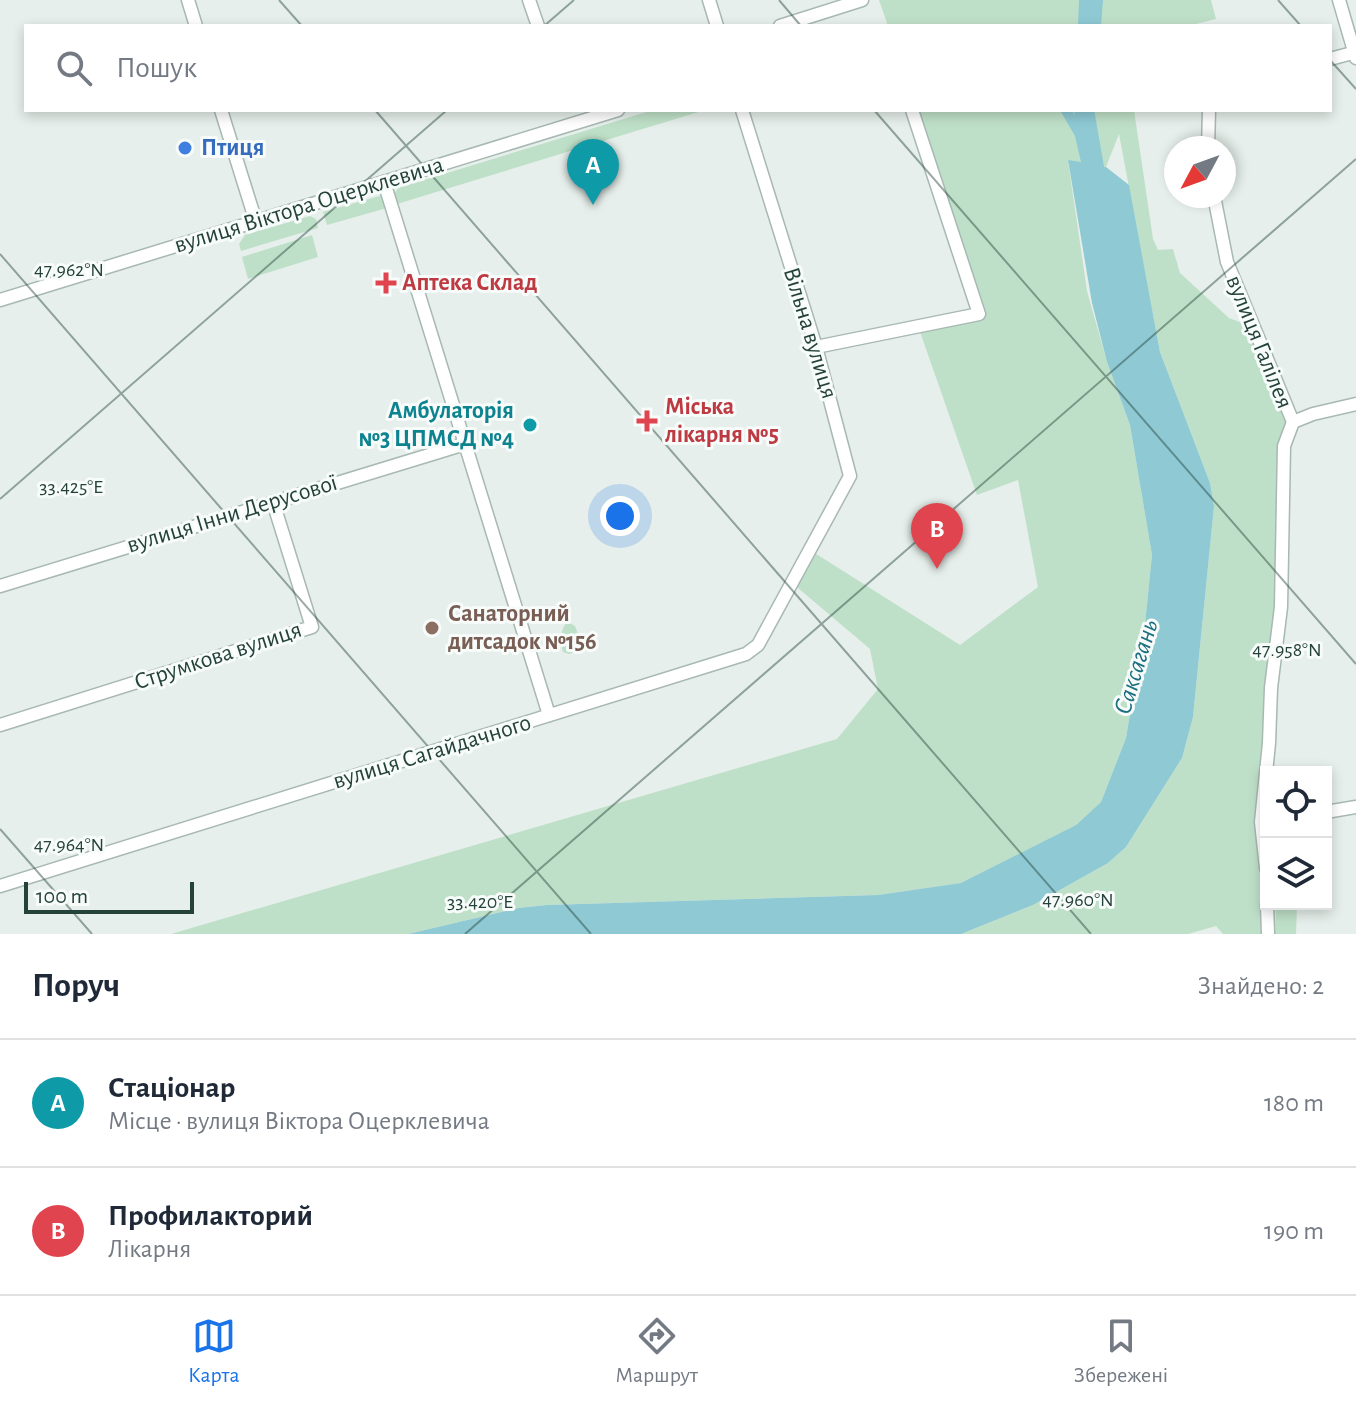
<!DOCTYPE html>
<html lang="uk">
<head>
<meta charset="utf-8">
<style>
	:root { --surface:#fff; --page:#f6f6f7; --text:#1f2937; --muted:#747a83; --line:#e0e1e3; --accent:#1a73e8 }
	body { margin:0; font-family:"Alegreya Sans",sans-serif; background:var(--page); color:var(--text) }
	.controls { position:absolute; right:24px; bottom:24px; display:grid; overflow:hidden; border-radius:0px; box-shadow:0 4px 12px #0003 }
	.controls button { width:72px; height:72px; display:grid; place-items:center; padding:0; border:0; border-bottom:2px solid var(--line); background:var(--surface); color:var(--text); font:40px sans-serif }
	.compass { position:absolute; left:1164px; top:136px; width:72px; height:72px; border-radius:50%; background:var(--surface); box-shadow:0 4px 12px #0003; rotate:229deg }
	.scale { position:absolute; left:24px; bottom:20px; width:170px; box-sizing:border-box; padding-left:8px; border:4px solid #24423a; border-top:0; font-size:22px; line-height:28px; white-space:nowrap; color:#24423a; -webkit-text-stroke:6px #f7fbf9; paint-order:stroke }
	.you { position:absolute; left:620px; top:516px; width:28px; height:28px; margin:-20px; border:6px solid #fff; border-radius:50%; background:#1a73e8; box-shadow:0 0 0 12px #1a73e833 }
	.badge { display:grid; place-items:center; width:52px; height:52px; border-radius:50%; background:var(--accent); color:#fff; font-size:26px; font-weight:700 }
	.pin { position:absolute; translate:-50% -66px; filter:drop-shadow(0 2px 4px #0008) }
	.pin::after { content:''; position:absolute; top:42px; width:28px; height:24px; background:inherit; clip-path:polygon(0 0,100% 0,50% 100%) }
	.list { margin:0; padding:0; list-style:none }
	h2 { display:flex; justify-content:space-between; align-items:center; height:104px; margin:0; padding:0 32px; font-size:34px }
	h2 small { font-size:26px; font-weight:400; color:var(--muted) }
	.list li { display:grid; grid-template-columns:52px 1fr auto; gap:24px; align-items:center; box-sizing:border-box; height:128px; padding:0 32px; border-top:2px solid var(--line) }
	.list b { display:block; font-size:30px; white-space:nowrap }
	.list p { margin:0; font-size:26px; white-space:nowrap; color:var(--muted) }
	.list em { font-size:26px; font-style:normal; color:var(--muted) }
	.icon { flex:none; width:44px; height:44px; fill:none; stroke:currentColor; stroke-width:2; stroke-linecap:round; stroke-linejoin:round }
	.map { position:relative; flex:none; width:1356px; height:934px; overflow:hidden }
	.search { position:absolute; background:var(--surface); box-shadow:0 4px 12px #0003; left:24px; right:24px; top:24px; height:88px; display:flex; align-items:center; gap:20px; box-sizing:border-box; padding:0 28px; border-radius:0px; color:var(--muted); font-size:30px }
	.sheet { height:360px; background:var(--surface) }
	nav { display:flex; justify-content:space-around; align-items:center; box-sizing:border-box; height:112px; border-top:2px solid var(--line); background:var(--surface); font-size:22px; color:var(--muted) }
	nav a { display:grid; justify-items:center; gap:4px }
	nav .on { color:var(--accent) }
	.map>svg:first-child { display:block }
	.green { fill:#bfe0c8 }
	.water { fill:#8ec9d4 }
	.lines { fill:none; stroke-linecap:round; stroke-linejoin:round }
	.river { stroke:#8ec9d4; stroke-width:20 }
	.minor-casing { stroke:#a8b8b2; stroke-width:15 }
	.minor { stroke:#fff; stroke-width:12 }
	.ticks { fill:none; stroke:#24423a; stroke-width:2; stroke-opacity:0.45 }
	.shop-dot { fill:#3f7fe0; stroke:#f7fbf9; stroke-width:3 }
	.health-dot { fill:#e0444e; stroke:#f7fbf9; stroke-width:3 }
	.culture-dot { fill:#0f9aa8; stroke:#f7fbf9; stroke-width:3 }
	.education-dot { fill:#8d6e63; stroke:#f7fbf9; stroke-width:3 }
	.labels { text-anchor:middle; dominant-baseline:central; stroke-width:6; stroke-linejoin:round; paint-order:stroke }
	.shop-label { font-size:24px; font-weight:bold; fill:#366cbe; stroke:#f7fbf9; text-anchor:start }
	.street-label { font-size:24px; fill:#24423a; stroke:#f7fbf9 }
	.health-label { font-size:24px; font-weight:bold; fill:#be3a42; stroke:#f7fbf9; text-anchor:start }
	.culture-label { font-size:24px; font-weight:bold; fill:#0d838f; stroke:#f7fbf9; text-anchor:end }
	.education-label { font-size:24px; font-weight:bold; fill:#785e54; stroke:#f7fbf9; text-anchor:start }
	.water-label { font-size:26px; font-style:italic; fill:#1c6f80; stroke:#f7fbf9 }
	.ticks-label { font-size:20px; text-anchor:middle; fill:#24423a; stroke:#f7fbf9; stroke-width:6; stroke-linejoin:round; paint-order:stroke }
</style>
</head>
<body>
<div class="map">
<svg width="1356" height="934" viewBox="0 0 1356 934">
	<rect width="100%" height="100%" fill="#e6efeb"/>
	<g class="green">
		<polygon points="879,0 1211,0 1216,19 1188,26 888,26"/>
		<polygon points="653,110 705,110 397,204 394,194 398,188"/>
		<polygon points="919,110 1134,110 1153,239 1158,250 1173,249 1180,273 1229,318 1253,327 1287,413 1283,567 1264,783 1268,934 1223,934 1216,926 1188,934 961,934 1033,905 1108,863 1126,847 1182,758 1193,717 1214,506 1210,483 1160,352 1119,134 1106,167 1068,161 1087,291 1107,362 1130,425 1152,555 1145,624 1126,738 1101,802 1076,825 962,883 878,895 546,905 518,908 408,934 171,934 837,739 878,689 870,649 792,583 810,550 960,645 1038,587 1018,480 977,495 918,326 986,312"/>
		<polygon points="383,195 387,208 327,225 323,212"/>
		<polygon points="310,216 316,219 318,228 241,251 239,244 245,235"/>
		<polygon points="312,235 318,257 248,279 242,257"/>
		<path d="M568 622 575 626 582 645 579 650 569 654 563 652C560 643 560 627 568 622Z"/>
		<polygon points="1276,904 1297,904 1296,934 1275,934"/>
	</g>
	<g class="water">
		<polygon points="1079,0 1103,0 1101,26 1078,26"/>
		<polygon points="1060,110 1072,110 1099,166 1106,167 1129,185 1160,352 1210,483 1214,506 1193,717 1182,758 1126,847 1108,863 1033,905 961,934 408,934 518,908 547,905 878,895 961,883 1076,825 1101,802 1126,738 1145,624 1152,555 1130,425 1107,362 1092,303 1068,160 1081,162 1075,136"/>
	</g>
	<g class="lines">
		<polyline class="river" points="1084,110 1096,179"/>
		<g class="minor-casing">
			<g id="minor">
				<polyline points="188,0 196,26"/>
				<polyline points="529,0 538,26"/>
				<polyline points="709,0 717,26"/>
				<polyline points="1339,0 1356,58"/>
				<polyline points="780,26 862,0"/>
				<polyline points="1330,59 1356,52"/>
				<polyline points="221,110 256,222"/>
				<polyline points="1208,148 1209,110"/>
				<polyline points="384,182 549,715"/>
				<polyline points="1214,196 1227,262 1293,422"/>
				<polyline points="0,300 618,110"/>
				<polyline points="816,347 979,314 912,110"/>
				<polyline points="1293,422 1313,414 1356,404"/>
				<polyline points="0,586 465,444"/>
				<polyline points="0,725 312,627 273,502"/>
				<polyline points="1326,812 1356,807"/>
				<polyline points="1266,868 1261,822 1269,743 1271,688 1281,607 1284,446 1293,422"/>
				<polyline points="0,886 746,654 758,645 850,476 816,347 742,110"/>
				<polyline points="1267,904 1268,934"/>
			</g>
		</g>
		<use href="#minor" class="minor"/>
	</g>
	<path class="ticks" d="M279 0 302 26M779 0 801 26M1278 0 1301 26M544 26 574 0M1330 60 1356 89M375 110 1091 934M874 110 1356 664M0 254 591 934M0 499 447 110M0 829 92 934M465 934 1356 159"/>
	<circle class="shop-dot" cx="185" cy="148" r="8"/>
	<g class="health-dot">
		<path d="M382 271h8v8h8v8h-8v8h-8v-8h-8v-8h8z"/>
		<path d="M643 409h8v8h8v8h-8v8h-8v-8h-8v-8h8z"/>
	</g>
	<circle class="culture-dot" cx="530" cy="425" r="8"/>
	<circle class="education-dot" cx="432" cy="628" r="8"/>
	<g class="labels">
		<g class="shop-label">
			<text x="201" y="148">Птиця</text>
		</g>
		<g class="street-label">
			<text transform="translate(309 205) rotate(-17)">вулиця Віктора Оцерклевича</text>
			<text transform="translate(810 333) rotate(73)">Вільна вулиця</text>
			<text transform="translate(1259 342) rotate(68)">вулиця Галілея</text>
			<text transform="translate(232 514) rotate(-17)">вулиця Інни Дерусової</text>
			<text transform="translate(218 656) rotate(-18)">Струмкова вулиця</text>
			<text transform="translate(432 752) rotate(-17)">вулиця Сагайдачного</text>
		</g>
		<g class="health-label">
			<text x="402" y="283">Аптека Склад</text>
			<text x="665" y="407">Міська<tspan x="665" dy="28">лікарня №5</tspan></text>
		</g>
		<g class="culture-label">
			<text x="514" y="411">Амбулаторія<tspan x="514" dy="28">№3 ЦПМСД №4</tspan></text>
		</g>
		<g class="education-label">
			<text x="448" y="614">Санаторний<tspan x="448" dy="28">дитсадок №156</tspan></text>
		</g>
		<g class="water-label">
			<text transform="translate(1136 667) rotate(-73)">Саксагань</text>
		</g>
	</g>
	<g class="ticks-label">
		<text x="69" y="276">47.962°N</text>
		<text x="71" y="493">33.425°E</text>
		<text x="1287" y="656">47.958°N</text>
		<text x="69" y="851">47.964°N</text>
		<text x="1078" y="906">47.960°N</text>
		<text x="480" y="908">33.420°E</text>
	</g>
</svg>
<div class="controls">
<button><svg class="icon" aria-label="locate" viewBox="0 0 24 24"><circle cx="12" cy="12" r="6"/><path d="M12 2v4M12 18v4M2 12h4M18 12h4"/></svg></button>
<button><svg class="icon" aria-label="layers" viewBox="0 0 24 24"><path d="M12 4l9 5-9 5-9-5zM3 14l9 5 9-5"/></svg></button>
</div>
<svg class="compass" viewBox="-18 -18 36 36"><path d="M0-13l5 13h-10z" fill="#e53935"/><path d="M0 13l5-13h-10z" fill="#747a83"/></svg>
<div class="scale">100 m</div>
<div class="you"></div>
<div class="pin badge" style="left:593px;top:205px;background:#0f9aa8">A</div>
<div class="pin badge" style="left:937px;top:569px;background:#e0444e">B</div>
<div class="search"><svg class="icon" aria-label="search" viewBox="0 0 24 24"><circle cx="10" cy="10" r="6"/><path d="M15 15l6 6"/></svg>Пошук</div>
</div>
<section class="sheet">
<h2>Поруч<small>Знайдено: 2</small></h2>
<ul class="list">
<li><span class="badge" style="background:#0f9aa8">A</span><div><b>Стаціонар</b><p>Місце · вулиця Віктора Оцерклевича</p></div><em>180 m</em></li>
<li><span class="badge" style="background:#e0444e">B</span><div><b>Профилакторий</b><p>Лікарня</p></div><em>190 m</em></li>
</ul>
</section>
<nav>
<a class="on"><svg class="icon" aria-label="map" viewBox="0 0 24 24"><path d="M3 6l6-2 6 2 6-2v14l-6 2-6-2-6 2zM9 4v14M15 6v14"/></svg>Карта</a>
<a><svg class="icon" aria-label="directions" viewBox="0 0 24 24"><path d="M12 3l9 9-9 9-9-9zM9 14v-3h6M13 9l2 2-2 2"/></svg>Маршрут</a>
<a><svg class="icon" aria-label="saved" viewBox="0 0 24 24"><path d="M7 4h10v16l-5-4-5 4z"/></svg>Збережені</a>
</nav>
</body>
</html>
